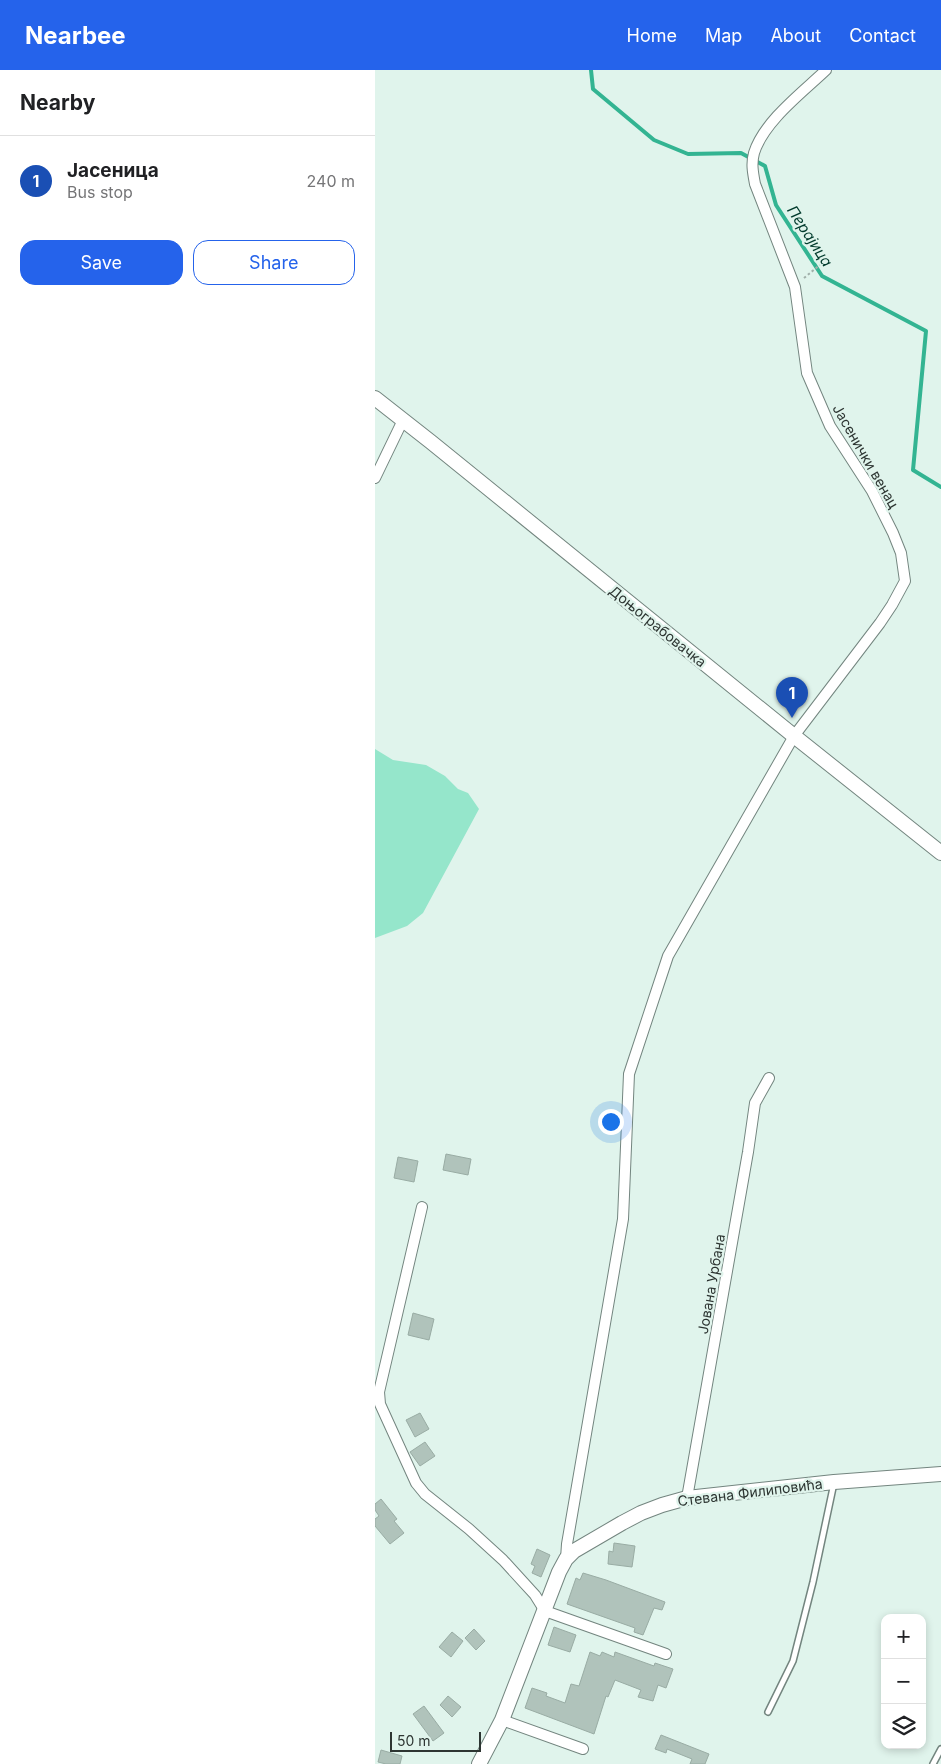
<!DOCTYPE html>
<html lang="en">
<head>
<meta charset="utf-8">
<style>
	:root { --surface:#fff; --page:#f6f6f6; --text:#202124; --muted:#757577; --line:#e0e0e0; --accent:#2563eb }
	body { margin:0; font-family:Inter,sans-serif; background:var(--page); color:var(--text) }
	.controls { position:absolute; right:15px; bottom:15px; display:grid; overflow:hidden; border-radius:10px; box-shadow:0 2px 8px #0003 }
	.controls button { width:45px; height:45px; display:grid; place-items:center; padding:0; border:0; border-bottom:1px solid var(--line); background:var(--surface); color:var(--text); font:25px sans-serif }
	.scale { position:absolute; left:15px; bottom:12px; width:91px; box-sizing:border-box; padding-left:5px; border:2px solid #2d3532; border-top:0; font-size:14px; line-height:18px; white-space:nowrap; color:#2d3532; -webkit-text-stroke:4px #e0f4ec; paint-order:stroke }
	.you { position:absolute; left:235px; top:1051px; width:18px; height:18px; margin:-12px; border:4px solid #fff; border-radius:50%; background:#1a73e8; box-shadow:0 0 0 8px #1a73e833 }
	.badge { display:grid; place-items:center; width:32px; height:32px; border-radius:50%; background:var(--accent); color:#fff; font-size:16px; font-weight:700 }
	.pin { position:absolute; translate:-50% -41px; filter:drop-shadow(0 1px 2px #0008) }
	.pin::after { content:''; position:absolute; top:26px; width:18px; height:15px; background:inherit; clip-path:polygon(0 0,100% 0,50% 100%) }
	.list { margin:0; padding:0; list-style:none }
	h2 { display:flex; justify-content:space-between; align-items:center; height:65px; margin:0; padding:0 20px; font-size:21px }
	h2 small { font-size:16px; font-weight:400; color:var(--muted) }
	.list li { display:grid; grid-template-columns:32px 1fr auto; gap:15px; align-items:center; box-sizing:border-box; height:90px; padding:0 20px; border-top:1px solid var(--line) }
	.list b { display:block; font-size:19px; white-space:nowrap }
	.list p { margin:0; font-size:16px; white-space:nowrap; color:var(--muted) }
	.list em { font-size:16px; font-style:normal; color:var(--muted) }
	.actions { display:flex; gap:10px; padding:15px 20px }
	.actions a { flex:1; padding:11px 0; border:1px solid var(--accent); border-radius:15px; text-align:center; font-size:18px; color:var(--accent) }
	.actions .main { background:var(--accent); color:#fff }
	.icon { flex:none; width:28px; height:28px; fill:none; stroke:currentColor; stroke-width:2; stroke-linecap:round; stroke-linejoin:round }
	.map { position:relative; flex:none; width:566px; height:1694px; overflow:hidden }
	header { display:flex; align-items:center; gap:30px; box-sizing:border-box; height:70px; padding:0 25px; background:var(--accent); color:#fff }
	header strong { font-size:24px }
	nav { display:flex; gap:28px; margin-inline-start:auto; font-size:18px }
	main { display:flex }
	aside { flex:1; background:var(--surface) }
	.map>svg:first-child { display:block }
	.green { fill:#95e6cb }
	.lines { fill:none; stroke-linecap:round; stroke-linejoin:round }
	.stream { stroke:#33b492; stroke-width:4 }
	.building { fill:#b0c3bb; stroke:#99aca4 }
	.lane-casing { stroke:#73857f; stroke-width:8 }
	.street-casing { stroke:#73857f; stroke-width:12 }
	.secondary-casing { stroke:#73857f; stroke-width:16 }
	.path { stroke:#a0afa9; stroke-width:2; stroke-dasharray:2.5 2.5; stroke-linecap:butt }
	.lane { stroke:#fff; stroke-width:5 }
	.street { stroke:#fff; stroke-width:10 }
	.secondary { stroke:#fff; stroke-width:14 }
	.labels { text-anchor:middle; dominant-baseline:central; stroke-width:4.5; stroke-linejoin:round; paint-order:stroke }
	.street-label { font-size:14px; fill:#2d3532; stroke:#e0f4ec }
	.water-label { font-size:15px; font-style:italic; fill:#003a2c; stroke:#e0f4ec }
</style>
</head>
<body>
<header>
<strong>Nearbee</strong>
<nav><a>Home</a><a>Map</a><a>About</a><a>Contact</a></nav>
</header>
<main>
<aside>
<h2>Nearby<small></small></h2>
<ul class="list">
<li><span class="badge" style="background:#1a4fb4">1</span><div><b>Јасеница</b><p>Bus stop</p></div><em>240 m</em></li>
</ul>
<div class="actions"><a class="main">Save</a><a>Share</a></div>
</aside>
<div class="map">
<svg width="566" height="1694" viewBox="0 0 566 1694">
	<rect width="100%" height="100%" fill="#e0f4ec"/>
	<polygon class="green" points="0,679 18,690 51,695 70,706 83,719 93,723 104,739 48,843 32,856 0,868"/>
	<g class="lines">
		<polyline class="stream" points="216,0 218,19 279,70 313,84 366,83 390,96 401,135 447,206 551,261 538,400 566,417"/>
	</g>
	<g class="building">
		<polygon points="71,1084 96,1089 93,1105 68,1100"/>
		<polygon points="23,1087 43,1091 39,1112 19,1108"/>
		<polygon points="38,1243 59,1249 54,1270 33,1265"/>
		<polygon points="45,1343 54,1359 40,1367 31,1350"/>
		<polygon points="50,1372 60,1386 45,1396 35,1382"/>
		<polygon points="6,1429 22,1449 19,1451 29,1463 15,1474 0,1456 0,1449 4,1446 0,1440 0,1434"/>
		<polygon points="239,1473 260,1476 257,1497 233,1494 234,1481 238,1482"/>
		<polygon points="162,1479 175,1485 166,1507 157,1503 160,1496 156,1494"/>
		<polygon points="208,1503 231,1510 290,1532 287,1540 279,1538 268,1565 259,1562 260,1558 192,1534 201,1508 205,1510"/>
		<polygon points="179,1557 201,1565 195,1582 173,1575"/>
		<polygon points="99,1559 110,1571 101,1580 90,1568"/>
		<polygon points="77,1562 88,1571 76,1587 64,1577"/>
		<polygon points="215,1582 225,1586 227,1582 239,1587 240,1582 279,1596 280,1593 298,1599 291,1618 283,1615 278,1631 263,1627 266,1620 240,1610 233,1627 231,1626 219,1664 150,1638 157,1618 172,1623 171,1626 190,1633 196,1614 204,1616"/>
		<polygon points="73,1626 86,1637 77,1647 65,1635"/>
		<polygon points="49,1636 69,1663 58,1671 38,1644"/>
		<polygon points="286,1665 334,1684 330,1694 315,1694 317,1689 292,1679 291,1683 280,1679"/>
		<polygon points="6,1680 27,1686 25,1694 11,1694 3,1692"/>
	</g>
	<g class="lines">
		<g class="lane-casing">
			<g id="lane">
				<polyline points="393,1642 418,1591 438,1512 459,1413"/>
				<polyline points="558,1694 566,1679"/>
			</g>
		</g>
		<g class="street-casing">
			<g id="street">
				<polyline points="0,408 28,350"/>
				<polyline points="47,1137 4,1322 5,1334 41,1413 50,1424 94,1459 128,1490 160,1525 170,1541 291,1584"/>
				<polyline points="312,1428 373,1082 380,1033 394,1008"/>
				<path d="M191 1489 192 1474 248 1149 254 1004 293 886 419 666 505 553 517 535 530 511 526 483 518 463 497 421 455 356 432 303 420 217 380 114C378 103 376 94 379 83 389 51 428 22 451 0"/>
				<polyline points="127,1650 208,1679"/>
			</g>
		</g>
		<g class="secondary-casing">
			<g id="secondary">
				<polyline points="0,328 56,372 419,666 566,783"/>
				<polyline points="104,1694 127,1650 184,1502 191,1489 199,1481 247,1453 266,1443 287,1435 312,1428 459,1412 566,1404"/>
			</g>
		</g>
		<polyline class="path" points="429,208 446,194"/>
		<use href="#lane" class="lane"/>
		<use href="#street" class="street"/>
		<use href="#secondary" class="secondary"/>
	</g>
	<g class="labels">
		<g class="street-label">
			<text transform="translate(491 386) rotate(60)">Јасенички венац</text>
			<text transform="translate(283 556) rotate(39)">Доњограбовачка</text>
			<text transform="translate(336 1214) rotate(-80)">Јована Урбана</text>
			<text transform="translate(375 1422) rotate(-7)">Стевана Филиповића</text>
		</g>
		<g class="water-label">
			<text transform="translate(435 166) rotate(57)">Перајица</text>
		</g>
	</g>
</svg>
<div class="controls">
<button>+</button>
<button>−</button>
<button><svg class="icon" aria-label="layers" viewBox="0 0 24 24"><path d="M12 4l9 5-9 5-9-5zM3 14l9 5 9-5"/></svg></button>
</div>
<div class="scale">50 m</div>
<div class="you"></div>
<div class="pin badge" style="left:417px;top:648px;background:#1a4fb4">1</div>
</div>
</main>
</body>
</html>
